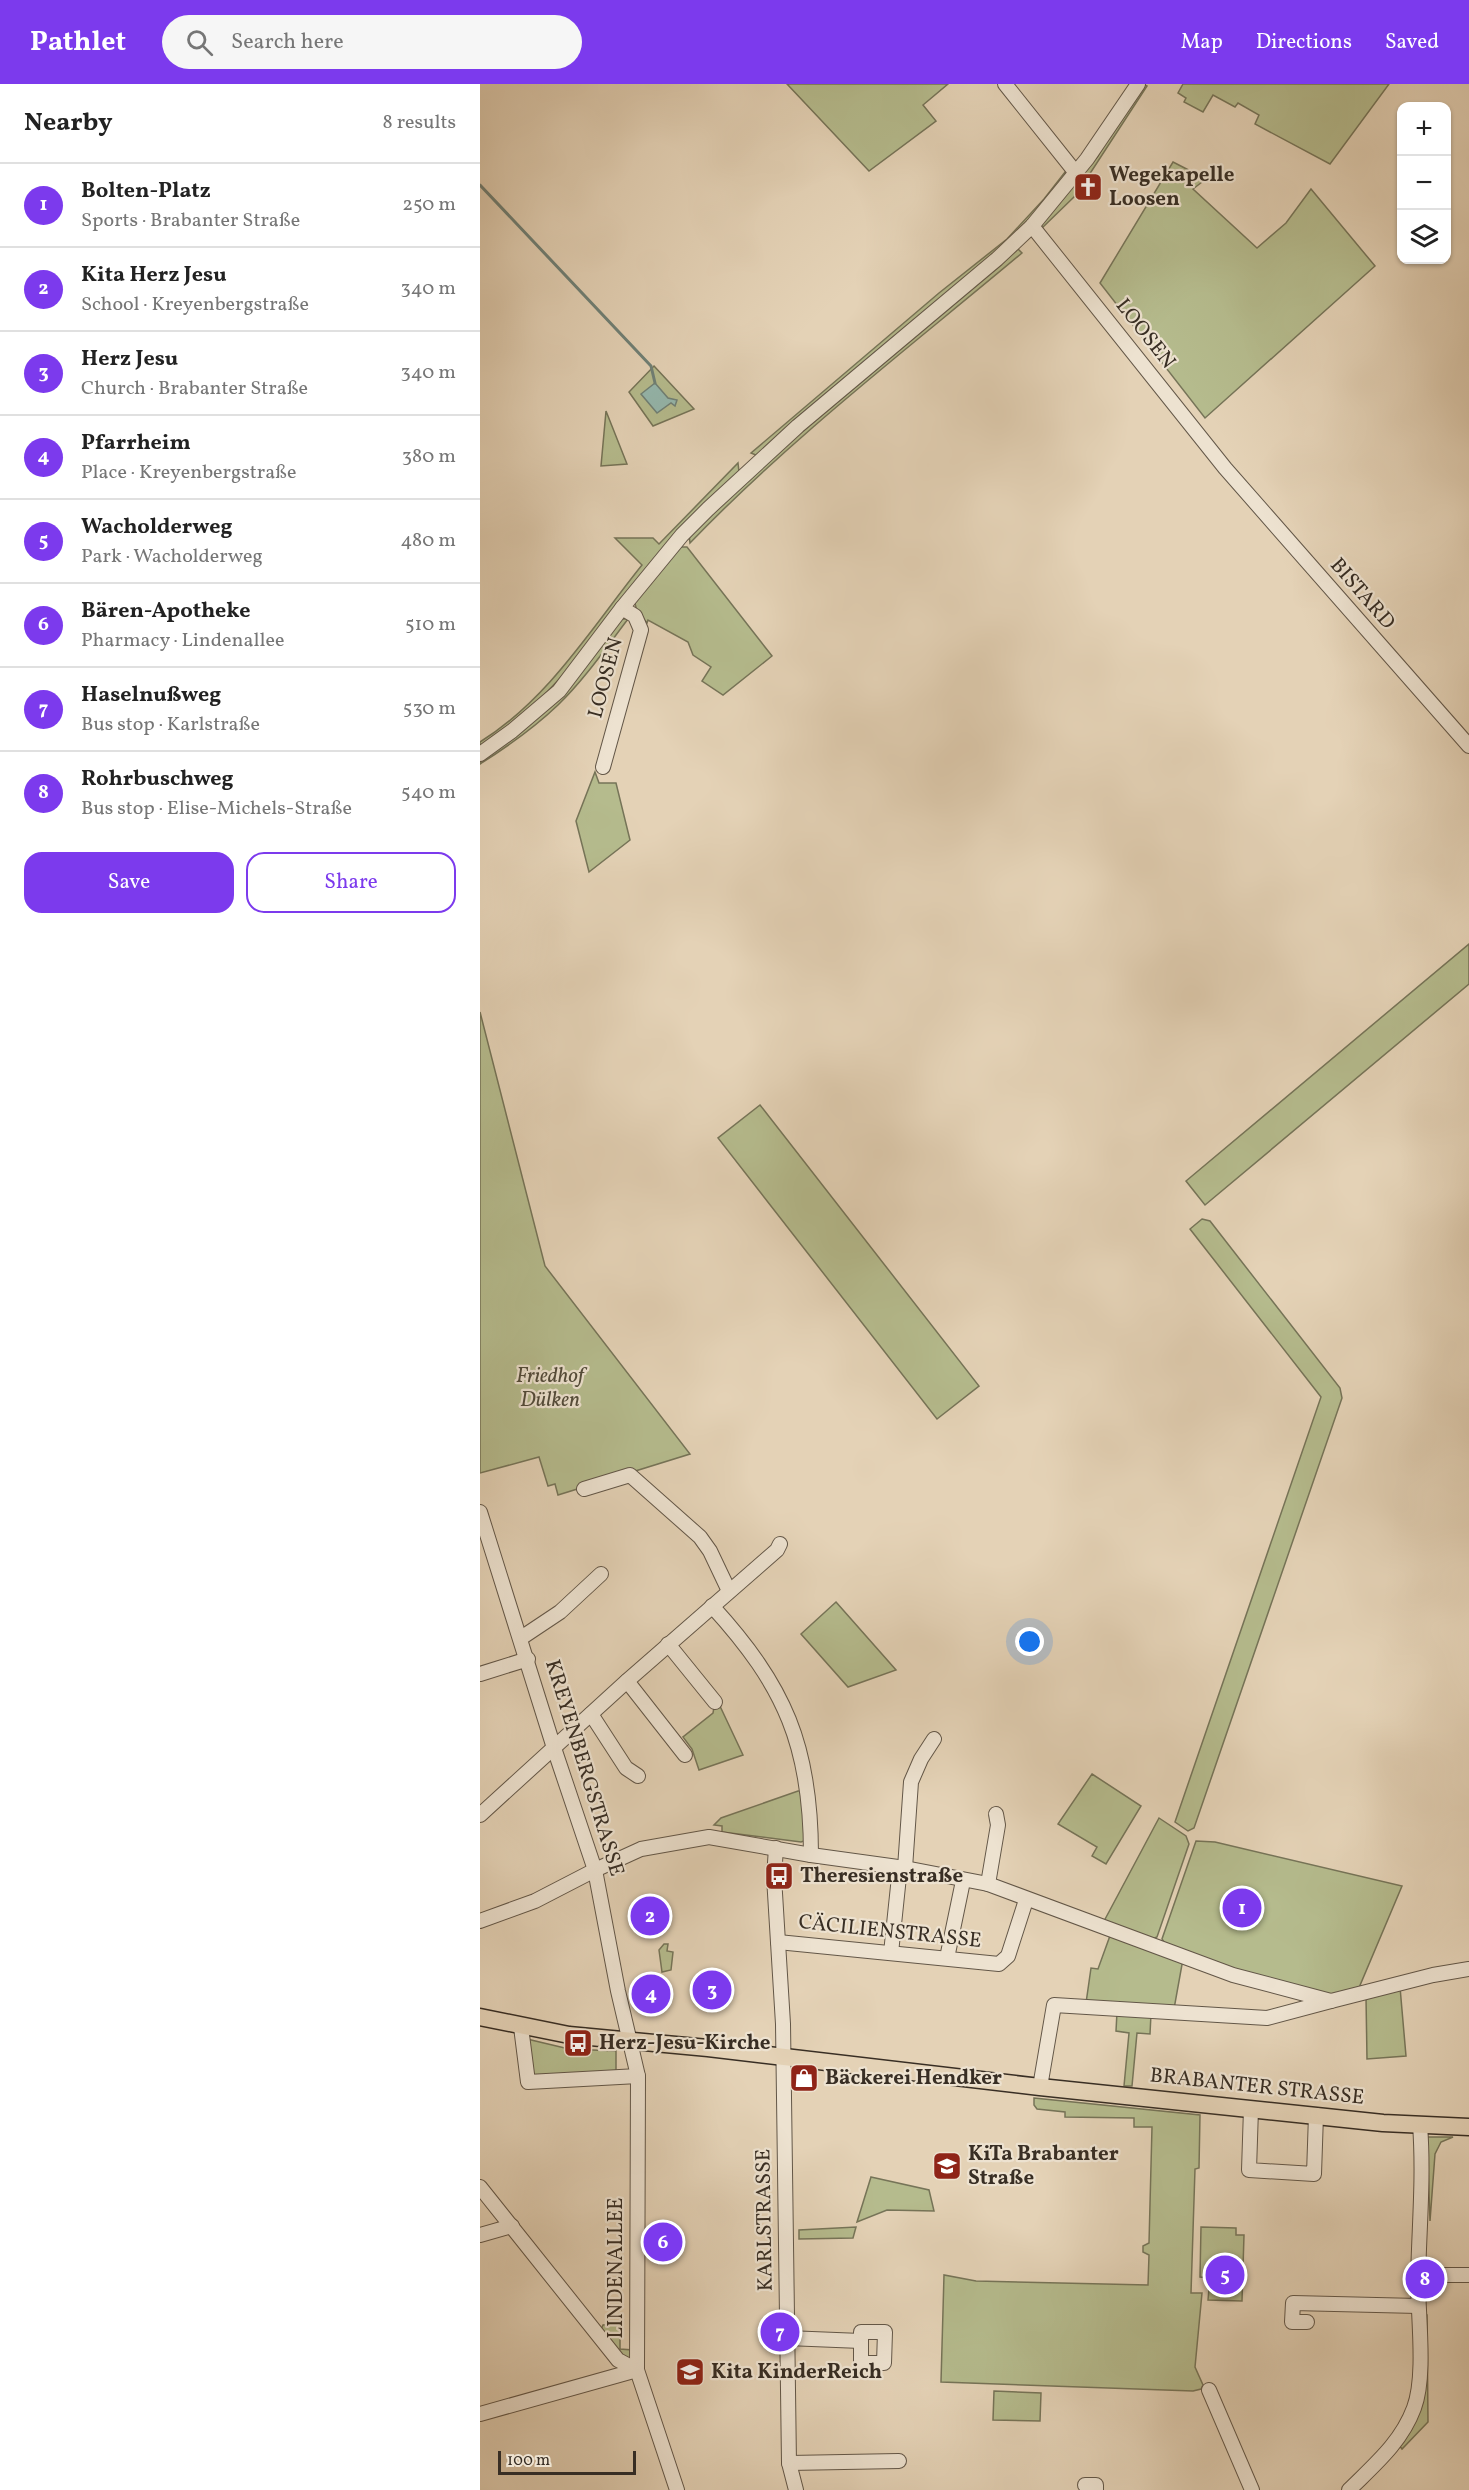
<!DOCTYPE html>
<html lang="en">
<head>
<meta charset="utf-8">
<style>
	:root { --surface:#fff; --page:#f6f6f6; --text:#222; --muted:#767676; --line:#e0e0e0; --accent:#7c3aed }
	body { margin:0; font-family:Vollkorn,serif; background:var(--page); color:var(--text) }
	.controls { position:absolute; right:18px; top:18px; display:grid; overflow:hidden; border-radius:12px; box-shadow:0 2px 4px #0004 }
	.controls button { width:54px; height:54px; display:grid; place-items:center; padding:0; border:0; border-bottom:2px solid var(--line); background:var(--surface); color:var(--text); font:30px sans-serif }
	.scale { position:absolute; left:18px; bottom:15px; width:138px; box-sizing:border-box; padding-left:6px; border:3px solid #382e24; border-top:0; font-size:16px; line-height:21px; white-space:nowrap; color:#382e24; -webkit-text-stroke:4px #ede2d0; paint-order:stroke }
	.you { position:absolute; left:550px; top:1558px; width:21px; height:21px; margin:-15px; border:4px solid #fff; border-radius:50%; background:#1a73e8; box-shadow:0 0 0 9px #1a73e833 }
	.badge { display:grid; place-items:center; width:39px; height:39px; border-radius:50%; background:var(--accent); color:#fff; font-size:20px; font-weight:700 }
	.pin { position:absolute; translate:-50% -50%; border:3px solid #fff; box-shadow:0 2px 6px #0006 }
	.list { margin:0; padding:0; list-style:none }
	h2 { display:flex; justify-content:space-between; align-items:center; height:78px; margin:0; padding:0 24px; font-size:26px }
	h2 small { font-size:20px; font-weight:400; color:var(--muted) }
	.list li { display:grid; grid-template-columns:39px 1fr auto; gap:18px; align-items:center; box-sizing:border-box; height:84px; padding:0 24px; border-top:2px solid var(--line) }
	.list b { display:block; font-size:22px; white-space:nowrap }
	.list p { margin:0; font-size:20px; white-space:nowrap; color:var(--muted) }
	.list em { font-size:20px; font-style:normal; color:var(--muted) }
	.actions { display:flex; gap:12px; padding:18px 24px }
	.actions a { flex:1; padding:14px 0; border:2px solid var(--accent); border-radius:18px; text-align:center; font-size:21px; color:var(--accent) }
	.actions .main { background:var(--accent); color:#fff }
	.icon { flex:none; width:33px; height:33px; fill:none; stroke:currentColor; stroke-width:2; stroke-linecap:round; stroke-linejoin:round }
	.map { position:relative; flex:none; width:989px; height:2406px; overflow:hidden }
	header { display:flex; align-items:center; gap:36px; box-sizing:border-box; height:84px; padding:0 30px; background:var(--accent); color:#fff }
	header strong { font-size:28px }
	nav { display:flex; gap:33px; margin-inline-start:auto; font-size:21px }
	.search { width:420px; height:54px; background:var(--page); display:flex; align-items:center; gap:15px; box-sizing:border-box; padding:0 21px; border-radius:33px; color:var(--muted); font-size:22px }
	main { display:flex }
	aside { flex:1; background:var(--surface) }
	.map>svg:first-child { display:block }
	.green { fill:#b5bb8d; stroke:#767458; stroke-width:1.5 }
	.water { fill:#95b8ae; stroke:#708177; stroke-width:1.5 }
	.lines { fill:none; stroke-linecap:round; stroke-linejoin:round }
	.stream { stroke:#708177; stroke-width:3 }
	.minor-casing { stroke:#635748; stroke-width:16 }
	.major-casing { stroke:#382e24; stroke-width:19 }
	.minor { stroke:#ede2d0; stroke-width:14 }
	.major { stroke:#e4d2b6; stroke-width:16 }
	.labels { text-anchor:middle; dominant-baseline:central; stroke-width:4.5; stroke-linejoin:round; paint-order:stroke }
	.poi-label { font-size:21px; font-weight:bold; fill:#382e24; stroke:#ede2d0; text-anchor:start }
	.street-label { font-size:21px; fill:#382e24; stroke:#ede2d0 }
	.park-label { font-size:21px; font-style:italic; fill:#514a39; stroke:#ede2d0 }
</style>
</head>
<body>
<header>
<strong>Pathlet</strong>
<div class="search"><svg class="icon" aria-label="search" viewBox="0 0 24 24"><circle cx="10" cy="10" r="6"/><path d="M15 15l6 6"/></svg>Search here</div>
<nav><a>Map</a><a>Directions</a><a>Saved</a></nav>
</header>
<main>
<aside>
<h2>Nearby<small>8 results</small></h2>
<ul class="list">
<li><span class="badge">1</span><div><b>Bolten-Platz</b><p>Sports · Brabanter Straße</p></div><em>250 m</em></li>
<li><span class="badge">2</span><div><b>Kita Herz Jesu</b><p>School · Kreyenbergstraße</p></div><em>340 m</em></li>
<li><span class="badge">3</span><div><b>Herz Jesu</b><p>Church · Brabanter Straße</p></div><em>340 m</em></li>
<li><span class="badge">4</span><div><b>Pfarrheim</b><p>Place · Kreyenbergstraße</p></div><em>380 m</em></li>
<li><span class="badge">5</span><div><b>Wacholderweg</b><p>Park · Wacholderweg</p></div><em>480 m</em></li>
<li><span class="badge">6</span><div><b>Bären-Apotheke</b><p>Pharmacy · Lindenallee</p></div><em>510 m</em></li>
<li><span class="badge">7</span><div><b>Haselnußweg</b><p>Bus stop · Karlstraße</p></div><em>530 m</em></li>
<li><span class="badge">8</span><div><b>Rohrbuschweg</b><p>Bus stop · Elise-Michels-Straße</p></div><em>540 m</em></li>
</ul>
<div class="actions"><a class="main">Save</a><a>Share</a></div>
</aside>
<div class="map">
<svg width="989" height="2406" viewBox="0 0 989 2406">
	<rect width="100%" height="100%" fill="#e4d2b6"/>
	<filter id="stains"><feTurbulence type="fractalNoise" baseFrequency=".00333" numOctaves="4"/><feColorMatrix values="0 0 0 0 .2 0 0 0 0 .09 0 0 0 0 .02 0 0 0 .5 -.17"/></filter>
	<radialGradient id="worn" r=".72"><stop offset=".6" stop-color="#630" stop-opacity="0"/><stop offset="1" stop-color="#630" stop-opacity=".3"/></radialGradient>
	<g class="green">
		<polygon points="307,0 468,0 443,21 456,37 389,87"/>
		<polygon points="703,0 909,0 850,80 775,40 779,31 758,19 755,23 733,11 723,28 704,18 706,14 698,9"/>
		<polygon points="665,1 667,2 596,111 561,145 562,138 618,72 631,48"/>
		<polygon points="693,78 726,95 713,105 777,164 806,139 831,105 895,182 725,334 620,199"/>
		<polygon points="585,88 586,95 531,156 278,372 271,369 459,209 527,155 564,115"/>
		<path d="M538 165 542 169C430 263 312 353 210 459L209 450 292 372Z"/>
		<polygon points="174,282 214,325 173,342 149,308"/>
		<polygon points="126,327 147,380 121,382"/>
		<path d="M258 379 259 388 83 591 54 622 0 665V658C69 615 112 543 162 481L135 454H173L179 460Z"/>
		<polygon points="198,463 207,463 292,572 243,611 222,597 231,583 213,571 208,558 168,536 167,539 157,527 154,516"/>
		<path d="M139 535H148C126 564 104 596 78 621 55 643 27 663 0 680V676L42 644Z"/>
		<polygon points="115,688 119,699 136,699 150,756 109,788 96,737"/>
		<polygon points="989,860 989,900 725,1121 706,1097"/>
		<polygon points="0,928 65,1182 210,1370 78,1411 75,1400 68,1402 59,1373 0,1389"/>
		<polygon points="280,1021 499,1302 457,1335 238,1054"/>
		<polygon points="722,1135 730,1137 860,1304 862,1314 714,1744 708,1747 695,1738 841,1313 710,1145"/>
		<polygon points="356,1518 416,1586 368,1603 321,1550"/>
		<polygon points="239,1620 263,1671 219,1686 212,1665 203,1653 233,1629 234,1623"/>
		<polygon points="612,1690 661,1722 626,1780 612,1772 617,1763 578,1740"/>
		<polygon points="318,1707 322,1707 323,1711 324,1757 321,1758 242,1748 242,1742 234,1741 241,1734"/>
		<polygon points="679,1734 706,1752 709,1760 677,1853 670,1856 623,1839"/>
		<polygon points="716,1757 735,1758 922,1802 878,1906 851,1912 803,1901 686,1861 682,1855"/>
		<polygon points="631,1849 703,1875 694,1925 606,1919 611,1884 618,1885"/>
		<polygon points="184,1860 188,1860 187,1867 193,1868 191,1886 182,1888 179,1866"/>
		<polygon points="920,1903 926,1972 887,1975 886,1913"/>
		<polygon points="637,1928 671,1930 670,1950 657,1949 652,2002 644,2002 649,1949 636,1947"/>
		<polygon points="47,1955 89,1965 136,1967 136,1990 52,1993"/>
		<polygon points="554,2014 720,2031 719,2084 715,2085 711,2209 722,2209 715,2283 723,2301 721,2305 713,2307 461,2298 464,2191 496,2197 668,2201 669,2171 663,2168 663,2162 669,2159 672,2043 654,2043 654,2034 585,2033 585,2028 557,2025 554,2021"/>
		<polygon points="947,2053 973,2053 961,2058 955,2070 950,2137"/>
		<polygon points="391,2093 449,2106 454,2127 407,2126 377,2138"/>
		<polygon points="376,2143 373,2154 319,2155 319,2146"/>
		<polygon points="721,2143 756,2144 756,2151 764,2151 762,2217 728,2216 730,2194 720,2193"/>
		<polygon points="944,2231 947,2231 948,2338 922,2365 919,2361 928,2348"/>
		<polygon points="140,2240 140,2265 153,2266 151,2277 141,2272 120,2248 123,2241"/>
		<polygon points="514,2307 561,2309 560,2337 513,2336"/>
	</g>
	<polygon class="water" points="175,299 188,314 197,316 195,322 191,319 177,329 161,310"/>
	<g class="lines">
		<polyline class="stream" points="0,101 171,282 175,299"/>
		<g class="minor-casing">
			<g id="minor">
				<polyline points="525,0 596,89"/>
				<polyline points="552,142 745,384 989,662"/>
				<polyline points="0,670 32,647 79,607 142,524 202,451 228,425 318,342 517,175 552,142 607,75 658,0"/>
				<polyline points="123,683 161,546 155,532 142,524"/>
				<polyline points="104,1405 150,1391 220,1453 230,1467 249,1507"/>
				<polyline points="0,1428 74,1664 115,1786 138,1907 158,1992 157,2286 197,2406"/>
				<path d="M232 1522C305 1602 331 1662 331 1771"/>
				<polyline points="41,1554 80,1528 121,1490"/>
				<polyline points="188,1560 235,1618"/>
				<polyline points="0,1590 48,1575"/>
				<polyline points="147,1597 205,1671"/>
				<polyline points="111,1630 146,1684 158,1692"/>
				<polyline points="0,1731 147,1597 297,1466 300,1460"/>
				<polyline points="296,1764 294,1793 303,1940 309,2379 316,2406"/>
				<polyline points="425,1784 431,1698 441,1675 454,1655"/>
				<polyline points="508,1800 518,1741 516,1730"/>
				<polyline points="0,1837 55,1817 115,1786 161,1765 229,1753 331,1771 425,1784 508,1800 753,1891 851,1917 953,1891 989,1885"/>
				<polyline points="298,1858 519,1880 528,1872 546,1816"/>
				<polyline points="411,1869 420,1783"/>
				<polyline points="467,1874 483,1797"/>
				<polyline points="41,1943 48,1998 158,1992"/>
				<polyline points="560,2003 574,1921 787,1934 851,1917"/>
				<polyline points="771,2025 769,2086 834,2090 836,2031"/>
				<polyline points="0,2103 138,2276 157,2286"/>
				<polyline points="0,2151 32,2142"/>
				<polyline points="939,2191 989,2191"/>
				<polyline points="827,2238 812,2238 813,2219 938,2222"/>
				<polygon points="381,2248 405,2248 404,2279 381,2279"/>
				<polyline points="307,2254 381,2257"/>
				<polyline points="729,2306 772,2406"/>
				<polyline points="0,2330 157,2286"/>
				<polyline points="309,2379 419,2377"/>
				<polyline points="605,2401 616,2401 616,2406"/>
				<path d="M869 2406C894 2381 921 2359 934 2324 946 2292 938 2233 938 2197 939 2144 944 2093 940 2041"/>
			</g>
		</g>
		<g class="major-casing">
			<polyline id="major" points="0,1933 89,1951 228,1964 560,2003 903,2039 989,2043"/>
		</g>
		<use href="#minor" class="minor"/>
		<use href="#major" class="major"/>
	</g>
	<defs>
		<g id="church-square" transform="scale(1.5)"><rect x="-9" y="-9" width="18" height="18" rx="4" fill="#8f2418" stroke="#ede2d0"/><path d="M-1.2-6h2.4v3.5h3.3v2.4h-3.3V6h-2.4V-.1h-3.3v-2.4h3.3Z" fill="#fff"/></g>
		<g id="bus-square" transform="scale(1.5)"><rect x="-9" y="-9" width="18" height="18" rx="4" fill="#8f2418" stroke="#ede2d0"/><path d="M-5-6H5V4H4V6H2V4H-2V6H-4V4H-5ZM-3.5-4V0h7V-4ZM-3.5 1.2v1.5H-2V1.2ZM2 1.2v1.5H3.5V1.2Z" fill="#fff"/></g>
		<g id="shop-square" transform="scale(1.5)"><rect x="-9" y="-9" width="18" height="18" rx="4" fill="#8f2418" stroke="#ede2d0"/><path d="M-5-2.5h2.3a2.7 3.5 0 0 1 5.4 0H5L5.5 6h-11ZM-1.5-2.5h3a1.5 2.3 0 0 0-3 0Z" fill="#fff"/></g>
		<g id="school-square" transform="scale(1.5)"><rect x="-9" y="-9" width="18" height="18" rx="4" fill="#8f2418" stroke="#ede2d0"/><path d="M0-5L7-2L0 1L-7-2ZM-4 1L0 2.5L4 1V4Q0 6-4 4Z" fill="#fff"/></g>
	</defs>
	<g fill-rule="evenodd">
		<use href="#church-square" x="608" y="103"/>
		<use href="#bus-square" x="299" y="1792"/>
		<use href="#bus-square" x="98" y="1959"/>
		<use href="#shop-square" x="324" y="1994"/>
		<use href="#school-square" x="467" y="2082"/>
		<use href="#school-square" x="210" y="2288"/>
	</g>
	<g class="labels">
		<g class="poi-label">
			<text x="629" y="91">Wegekapelle<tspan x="629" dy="24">Loosen</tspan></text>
			<text x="320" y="1792">Theresienstraße</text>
			<text x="119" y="1959">Herz-Jesu-Kirche</text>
			<text x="345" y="1994">Bäckerei Hendker</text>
			<text x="488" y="2070">KiTa Brabanter<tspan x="488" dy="24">Straße</tspan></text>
			<text x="231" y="2288">Kita KinderReich</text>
		</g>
		<g class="street-label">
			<text transform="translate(665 250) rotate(52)">LOOSEN</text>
			<text transform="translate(882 510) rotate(49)">BISTARD</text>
			<text transform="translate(126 594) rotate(-75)">LOOSEN</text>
			<text transform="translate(104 1684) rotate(73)">KREYENBERGSTRASSE</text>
			<text transform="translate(410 1848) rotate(6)">CÄCILIENSTRASSE</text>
			<text transform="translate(777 2003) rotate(6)">BRABANTER STRASSE</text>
			<text transform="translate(285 2136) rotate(-91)">KARLSTRASSE</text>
			<text transform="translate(136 2184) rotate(-90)">LINDENALLEE</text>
		</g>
		<g class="park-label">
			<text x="70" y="1292">Friedhof<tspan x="70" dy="24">Dülken</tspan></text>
		</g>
	</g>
	<rect width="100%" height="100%" filter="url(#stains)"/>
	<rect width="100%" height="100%" fill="url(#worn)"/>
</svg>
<div class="controls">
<button>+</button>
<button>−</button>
<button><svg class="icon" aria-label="layers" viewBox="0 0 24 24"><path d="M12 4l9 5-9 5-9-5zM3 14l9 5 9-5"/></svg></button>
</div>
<div class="scale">100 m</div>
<div class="you"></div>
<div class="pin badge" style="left:762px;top:1824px">1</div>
<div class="pin badge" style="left:170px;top:1832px">2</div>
<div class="pin badge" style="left:232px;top:1906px">3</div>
<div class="pin badge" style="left:171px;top:1910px">4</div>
<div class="pin badge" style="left:745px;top:2191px">5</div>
<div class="pin badge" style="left:183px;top:2158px">6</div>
<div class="pin badge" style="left:300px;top:2248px">7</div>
<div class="pin badge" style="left:945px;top:2195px">8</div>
</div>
</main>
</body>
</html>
